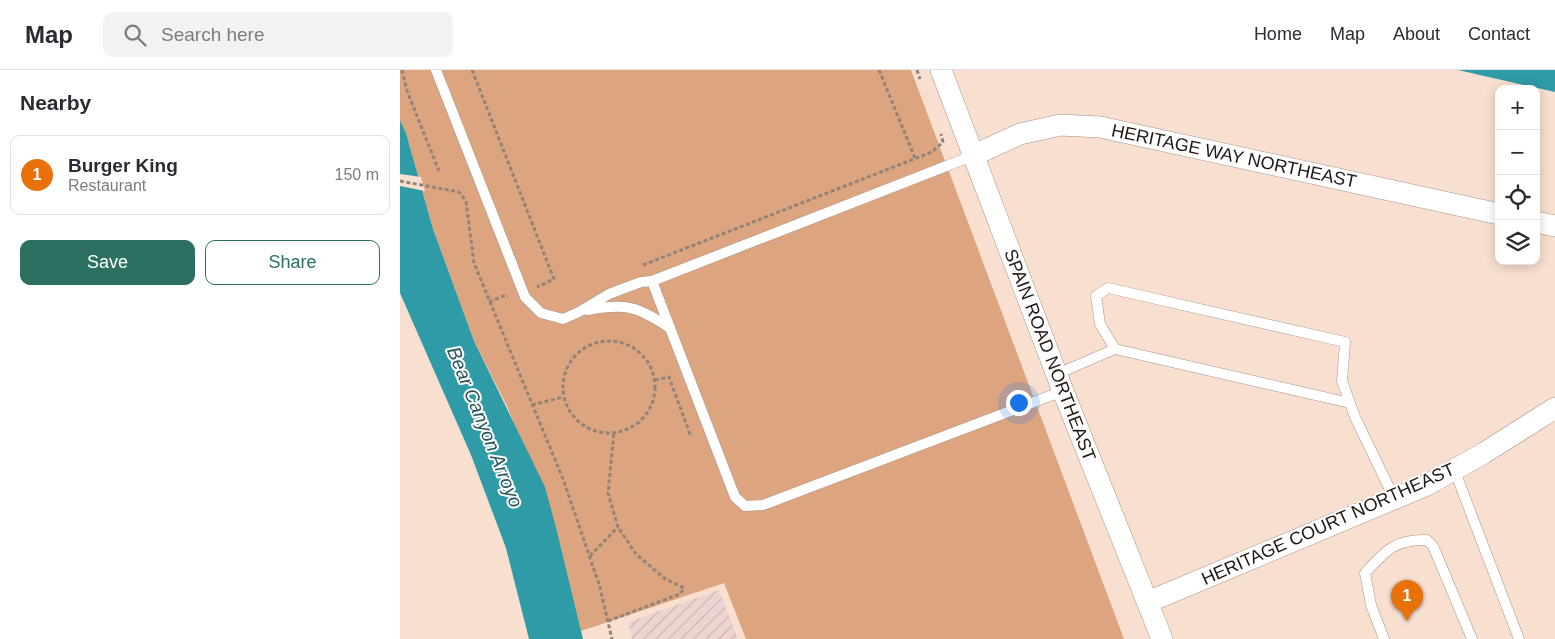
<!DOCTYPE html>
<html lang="en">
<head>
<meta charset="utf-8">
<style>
	:root { --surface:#fff; --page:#f2f2f3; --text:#2b2b33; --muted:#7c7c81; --line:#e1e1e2; --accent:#2c7062 }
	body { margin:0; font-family:Arial,sans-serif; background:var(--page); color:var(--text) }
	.controls { position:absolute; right:15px; top:15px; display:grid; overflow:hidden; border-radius:10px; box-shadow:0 2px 12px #0003 }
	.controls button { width:45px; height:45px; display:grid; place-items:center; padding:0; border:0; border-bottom:1px solid var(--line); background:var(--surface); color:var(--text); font:25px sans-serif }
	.you { position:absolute; left:618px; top:332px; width:18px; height:18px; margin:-12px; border:4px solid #fff; border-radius:50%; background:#1a73e8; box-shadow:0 0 0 8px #1a73e833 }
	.badge { display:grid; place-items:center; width:32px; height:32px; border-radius:50%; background:var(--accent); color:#fff; font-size:16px; font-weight:700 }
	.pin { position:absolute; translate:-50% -41px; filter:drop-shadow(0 1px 2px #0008) }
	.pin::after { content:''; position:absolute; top:26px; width:18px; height:15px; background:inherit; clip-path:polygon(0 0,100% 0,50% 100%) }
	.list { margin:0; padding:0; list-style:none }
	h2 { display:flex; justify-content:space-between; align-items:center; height:65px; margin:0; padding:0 20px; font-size:21px }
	h2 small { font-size:16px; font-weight:400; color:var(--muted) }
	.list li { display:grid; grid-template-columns:32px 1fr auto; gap:15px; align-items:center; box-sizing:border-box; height:80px; margin:0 10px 10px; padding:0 10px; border:1px solid var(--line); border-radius:10px }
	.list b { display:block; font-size:19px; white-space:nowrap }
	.list p { margin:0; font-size:16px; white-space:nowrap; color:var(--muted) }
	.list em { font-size:16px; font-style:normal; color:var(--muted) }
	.actions { display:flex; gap:10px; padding:15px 20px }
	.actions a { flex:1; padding:11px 0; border:1px solid var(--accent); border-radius:10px; text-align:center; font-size:18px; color:var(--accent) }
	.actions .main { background:var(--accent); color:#fff }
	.icon { flex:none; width:28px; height:28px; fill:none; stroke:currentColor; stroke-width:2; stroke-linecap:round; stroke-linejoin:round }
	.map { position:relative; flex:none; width:1155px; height:569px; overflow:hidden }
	header { display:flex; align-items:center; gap:30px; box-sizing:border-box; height:70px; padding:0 25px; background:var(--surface); border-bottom:1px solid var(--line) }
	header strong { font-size:24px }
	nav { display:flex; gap:28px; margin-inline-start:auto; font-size:18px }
	.search { width:350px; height:45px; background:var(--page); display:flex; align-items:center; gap:12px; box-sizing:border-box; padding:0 18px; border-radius:10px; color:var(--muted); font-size:19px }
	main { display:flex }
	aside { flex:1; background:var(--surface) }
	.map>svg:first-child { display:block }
	.industrial { fill:url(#industrial-furrows) }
	.park { fill:#dca580 }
	.water { fill:#2f9ba7 }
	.pier { fill:#f8dfcf }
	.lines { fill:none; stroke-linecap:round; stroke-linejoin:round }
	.lane-casing { stroke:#a89283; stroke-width:11 }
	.street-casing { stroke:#a89283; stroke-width:22 }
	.path { stroke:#958378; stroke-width:3; stroke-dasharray:4 2.5; stroke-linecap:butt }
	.lane { stroke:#fff; stroke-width:10 }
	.street { stroke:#fff; stroke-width:21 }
	.labels { text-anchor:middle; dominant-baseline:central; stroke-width:4; stroke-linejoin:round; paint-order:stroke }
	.street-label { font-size:18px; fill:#211813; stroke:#fff }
	.water-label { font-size:19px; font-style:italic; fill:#27545a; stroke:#fff }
</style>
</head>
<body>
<header>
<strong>Map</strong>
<div class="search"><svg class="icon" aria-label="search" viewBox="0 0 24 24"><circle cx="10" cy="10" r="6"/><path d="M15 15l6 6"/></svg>Search here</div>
<nav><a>Home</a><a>Map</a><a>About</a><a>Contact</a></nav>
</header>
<main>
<aside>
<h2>Nearby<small></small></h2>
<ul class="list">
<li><span class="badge" style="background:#e8710a">1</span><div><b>Burger King</b><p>Restaurant</p></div><em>150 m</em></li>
</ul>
<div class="actions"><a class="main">Save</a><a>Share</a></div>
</aside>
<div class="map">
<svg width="1155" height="569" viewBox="0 0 1155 569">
	<defs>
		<pattern id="industrial-furrows" width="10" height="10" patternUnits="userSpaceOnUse" patternTransform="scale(1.25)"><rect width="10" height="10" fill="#eed4d1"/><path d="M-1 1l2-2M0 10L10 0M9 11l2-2" fill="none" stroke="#ccb5b3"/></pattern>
	</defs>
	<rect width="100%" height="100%" fill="#f8dfcf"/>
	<polygon class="industrial" points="319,520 338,569 232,569 228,552"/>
	<polygon class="park" points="0,0 511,0 724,569 346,569 324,513 181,561 157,461 107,336 74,271 33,159 6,63 0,50"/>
	<g class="water">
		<polygon points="1058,0 1155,0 1155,22"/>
		<polygon points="0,50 6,63 33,159 74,271 145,417 157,461 183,569 129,569 106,478 71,385 0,223"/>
	</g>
	<polygon class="pier" points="0,104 21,107 25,121 0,116"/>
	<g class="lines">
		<g class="lane-casing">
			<g id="lane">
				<polyline points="36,0 125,227 141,243 163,249 179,242 209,224 241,212 252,211 572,86"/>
				<polyline points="252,211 335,427 345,436 363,435 663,321"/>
				<path d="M187 240C226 233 237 236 270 258"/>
				<polyline points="657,304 715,279"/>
				<polyline points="950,333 715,279 700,254 696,226 708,218 945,272 942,311 955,347 994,428"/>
				<polyline points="1054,399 1119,569"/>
				<path d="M984 569 971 535 965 503C985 481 995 469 1027 470L1033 476 1072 569"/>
			</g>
		</g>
		<g class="street-casing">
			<g id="street">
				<polyline points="541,0 663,321 762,569"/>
				<polyline points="572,86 620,64 660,55 700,57 1099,144"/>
				<polyline points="1136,152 1155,156"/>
				<polyline points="748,532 1027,415 1084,383 1155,338"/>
			</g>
		</g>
		<g class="path">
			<polyline points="2,0 7,21 39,101"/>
			<polyline points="72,0 154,209 137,217"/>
			<polyline points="479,0 515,88"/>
			<polyline points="517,0 520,9"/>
			<polyline points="0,111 59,122 66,131 74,193 163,409 199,514 212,569"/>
			<polyline points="243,195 532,82 543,72 541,64"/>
			<polyline points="89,232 103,226 108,227"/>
			<circle cx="209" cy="317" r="46"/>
			<polyline points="255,310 269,307 291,367"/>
			<polyline points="132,335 163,327"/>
			<polyline points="190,486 218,457"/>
			<polyline points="208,551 280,524 284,518 264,508 236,484 218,457 208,423 214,363"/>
		</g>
		<use href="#lane" class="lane"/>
		<use href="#street" class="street"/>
	</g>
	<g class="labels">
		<g class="street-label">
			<text transform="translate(834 86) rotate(12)">HERITAGE WAY NORTHEAST</text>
			<text transform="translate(650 285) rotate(69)">SPAIN ROAD NORTHEAST</text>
			<text transform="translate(928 454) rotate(-24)">HERITAGE COURT NORTHEAST</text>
		</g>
		<g class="water-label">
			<text transform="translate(85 357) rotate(68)">Bear Canyon Arroyo</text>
		</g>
	</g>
</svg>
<div class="controls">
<button>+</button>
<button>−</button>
<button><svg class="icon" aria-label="locate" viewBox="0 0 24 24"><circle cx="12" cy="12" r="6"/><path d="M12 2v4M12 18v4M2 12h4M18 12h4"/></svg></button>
<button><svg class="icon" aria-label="layers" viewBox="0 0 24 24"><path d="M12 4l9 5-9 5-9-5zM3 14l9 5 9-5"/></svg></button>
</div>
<div class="you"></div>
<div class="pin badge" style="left:1007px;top:551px;background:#e8710a">1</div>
</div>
</main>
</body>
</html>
